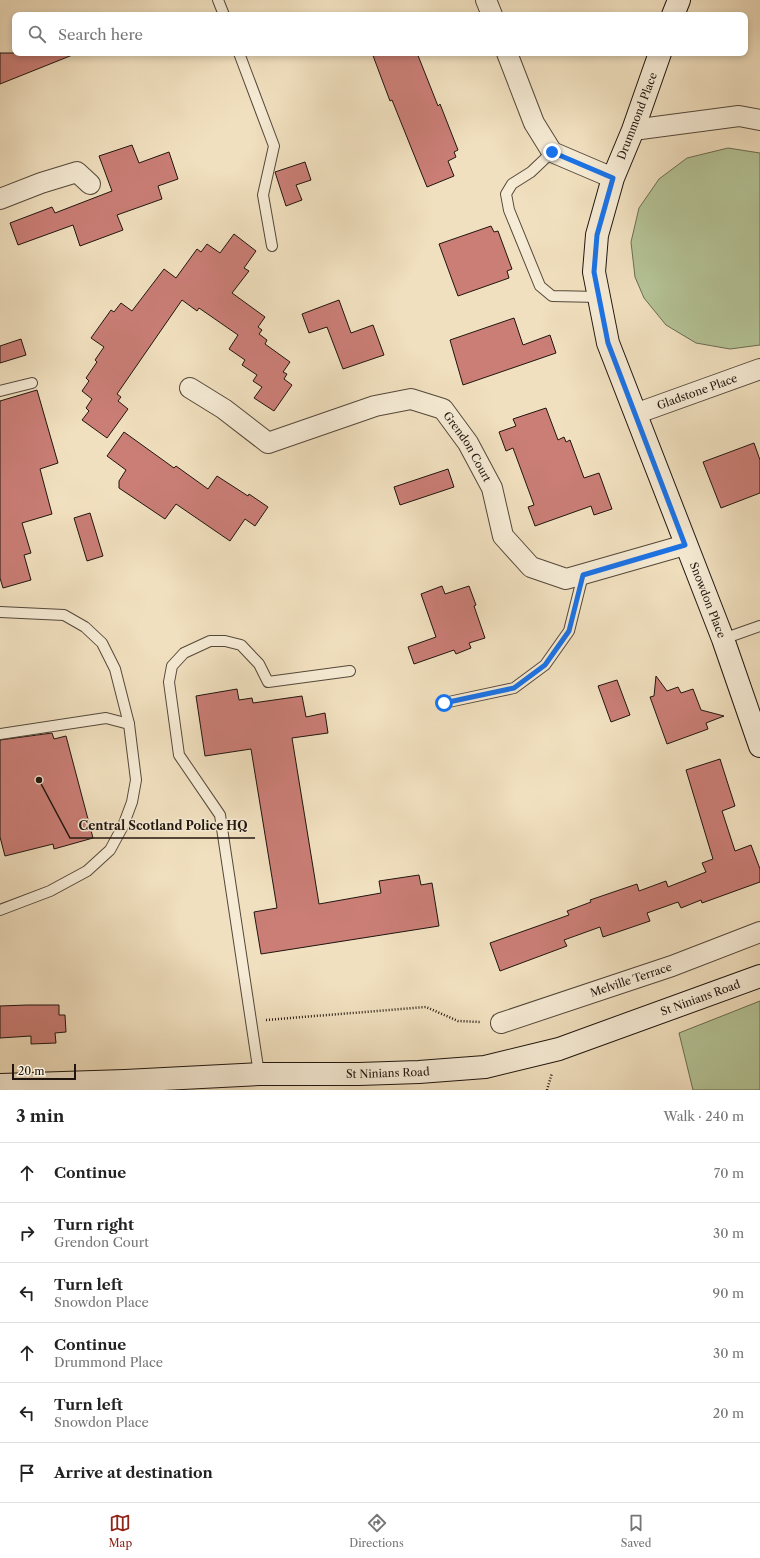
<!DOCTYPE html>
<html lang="en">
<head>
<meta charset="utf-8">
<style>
	:root { --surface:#fff; --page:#f6f6f6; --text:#222; --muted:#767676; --line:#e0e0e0; --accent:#8f2418 }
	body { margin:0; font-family:"Libre Caslon Text",serif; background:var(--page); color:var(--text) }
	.scale { position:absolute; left:12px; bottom:10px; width:64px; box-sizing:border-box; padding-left:4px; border:2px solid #1f150e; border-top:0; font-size:11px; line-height:14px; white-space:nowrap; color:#1f150e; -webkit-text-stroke:3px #f6ebd5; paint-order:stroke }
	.stop { position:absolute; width:12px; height:12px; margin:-9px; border:3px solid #1a73e8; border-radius:50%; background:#fff }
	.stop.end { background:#1a73e8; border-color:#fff; box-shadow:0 1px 4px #0008 }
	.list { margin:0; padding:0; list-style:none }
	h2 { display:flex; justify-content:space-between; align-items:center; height:52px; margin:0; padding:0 16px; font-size:17px }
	h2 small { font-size:13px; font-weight:400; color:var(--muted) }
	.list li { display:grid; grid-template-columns:26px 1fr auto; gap:12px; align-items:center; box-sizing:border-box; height:60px; padding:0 16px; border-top:1px solid var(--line) }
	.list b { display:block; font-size:15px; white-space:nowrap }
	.list p { margin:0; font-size:13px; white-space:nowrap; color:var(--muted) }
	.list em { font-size:13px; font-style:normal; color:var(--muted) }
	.icon { flex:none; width:22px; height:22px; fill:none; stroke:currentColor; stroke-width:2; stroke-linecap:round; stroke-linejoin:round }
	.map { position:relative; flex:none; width:760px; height:1090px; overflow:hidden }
	.search { position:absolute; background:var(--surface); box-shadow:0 2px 6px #0003; left:12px; right:12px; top:12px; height:44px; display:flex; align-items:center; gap:10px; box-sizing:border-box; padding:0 14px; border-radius:8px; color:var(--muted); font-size:15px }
	.sheet { height:412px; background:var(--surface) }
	nav { display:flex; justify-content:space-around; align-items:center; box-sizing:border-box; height:56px; border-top:1px solid var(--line); background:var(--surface); font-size:11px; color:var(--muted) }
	nav a { display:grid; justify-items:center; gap:2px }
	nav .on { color:var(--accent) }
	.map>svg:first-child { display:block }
	.green { fill:#b4c396; stroke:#6a6c52 }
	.building { fill:#ca7e76; stroke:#1f150e }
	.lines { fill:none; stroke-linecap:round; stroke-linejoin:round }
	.lane-casing { stroke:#54483a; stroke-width:12 }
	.street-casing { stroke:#54483a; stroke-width:22 }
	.secondary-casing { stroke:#1f150e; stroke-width:24 }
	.path { stroke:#1f150e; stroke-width:2.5; stroke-dasharray:1 2; stroke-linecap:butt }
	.lane { stroke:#f6ebd5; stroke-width:10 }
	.street { stroke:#f6ebd5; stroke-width:20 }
	.secondary { stroke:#f6ebd5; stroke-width:22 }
	.route { stroke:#1a73e8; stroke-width:5 }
	.labels { text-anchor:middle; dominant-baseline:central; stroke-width:3; stroke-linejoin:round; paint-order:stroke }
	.street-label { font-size:11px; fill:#1f150e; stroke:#f6ebd5 }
	.leader { fill:none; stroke:#1f150e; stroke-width:1.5 }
	.callout-dot { fill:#1f150e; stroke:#f6ebd5; stroke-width:1.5 }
	.callout-label { font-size:12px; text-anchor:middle; font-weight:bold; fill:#1f150e; stroke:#f6ebd5; stroke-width:3; stroke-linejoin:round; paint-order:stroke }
</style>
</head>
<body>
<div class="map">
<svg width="760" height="1090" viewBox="0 0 760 1090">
	<rect width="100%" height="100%" fill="#f1e0bf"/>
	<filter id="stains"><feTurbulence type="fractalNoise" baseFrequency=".005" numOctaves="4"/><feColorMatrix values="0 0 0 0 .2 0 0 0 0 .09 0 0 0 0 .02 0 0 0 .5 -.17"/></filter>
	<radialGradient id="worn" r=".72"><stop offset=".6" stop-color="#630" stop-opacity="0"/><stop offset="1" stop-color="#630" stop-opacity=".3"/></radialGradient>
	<g class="green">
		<polygon points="728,148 760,153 760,345 730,349 696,343 666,325 644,298 635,277 631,242 639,208 659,179 687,158"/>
		<polygon points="760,1001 760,1090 693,1090 679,1033"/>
	</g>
	<g class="building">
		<polygon points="0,53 74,53 75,54 0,84"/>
		<polygon points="372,53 417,53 438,106 440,104 458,150 454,152 456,157 448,161 454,176 427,187 392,100 390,101"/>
		<polygon points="132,145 139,163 169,152 178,179 158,186 162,199 117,215 123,230 80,246 73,225 18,245 10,223 52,207 55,213 112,191 99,156"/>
		<polygon points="305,162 311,180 296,185 302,200 286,206 275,172"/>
		<polygon points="491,226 494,232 498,231 512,269 507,271 509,278 458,296 439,244"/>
		<polygon points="234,234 256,251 244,268 249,271 232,293 265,317 258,327 262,330 259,334 267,340 265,344 290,362 283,372 287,374 284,379 292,385 274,411 254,398 262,387 253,381 257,375 242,365 245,360 229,349 238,335 199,308 197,311 182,300 117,394 121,397 118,401 128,409 107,438 82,420 89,411 86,408 92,399 82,391 89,381 86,378 97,362 95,360 104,347 91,338 111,310 114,312 121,303 132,311 164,269 176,278 197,249 201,252 207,244 220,253"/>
		<polygon points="339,300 351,333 373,325 384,355 343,369 327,327 309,333 302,314"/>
		<polygon points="514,318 523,345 550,335 556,353 463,385 450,340"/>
		<polygon points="21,339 26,355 0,363 0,346"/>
		<polygon points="37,390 58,463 40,469 52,514 22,523 31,553 24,555 31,580 3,588 0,578 0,401"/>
		<polygon points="546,408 558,440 564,437 566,442 570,440 584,478 599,473 612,509 594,515 591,506 535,526 528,507 534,505 513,448 506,451 499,432 516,426 513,419"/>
		<polygon points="124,432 174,468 176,466 208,489 217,476 248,496 249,494 268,507 255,526 245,519 230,541 176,504 165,519 119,488 119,481 126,470 107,456"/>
		<polygon points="754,443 760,460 760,493 721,508 703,462"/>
		<polygon points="448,469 454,487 400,505 394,487"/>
		<polygon points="90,513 103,556 87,561 74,518"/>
		<polygon points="442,586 445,594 469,586 476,605 474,606 485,638 469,643 471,648 456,654 454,650 414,664 408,647 436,637 421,594"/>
		<polygon points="656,676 667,691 678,687 681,693 693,689 701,710 724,716 706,723 708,729 667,744 650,697 654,696"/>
		<polygon points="617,680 630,715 611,722 598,686"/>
		<polygon points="237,689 239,700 252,698 253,703 302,696 306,717 325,713 328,733 292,738 319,904 381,893 379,881 419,875 421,885 432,883 439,926 261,954 254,912 277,908 251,749 205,756 196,696"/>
		<polygon points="52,733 54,739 66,736 93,838 54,849 53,844 5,856 0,837 0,740"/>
		<polygon points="720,759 735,806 722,811 735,851 751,845 760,869 760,882 702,903 701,900 681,908 678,902 647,913 650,921 603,937 600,927 564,940 567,946 500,971 490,943 569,915 567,911 591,902 590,900 637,884 639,891 666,881 668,887 706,872 702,863 713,859 686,770"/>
		<polygon points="27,1005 59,1005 59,1015 65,1015 66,1032 55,1033 56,1043 31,1044 31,1036 0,1038 0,1006"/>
	</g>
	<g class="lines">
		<g class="lane-casing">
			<g id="lane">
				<polyline points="218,0 224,15"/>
				<polyline points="239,53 274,146 263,195 272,246"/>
				<polyline points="552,152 531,172 512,184 506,194 509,210 540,286 552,296 599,297"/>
				<polyline points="0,391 32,383"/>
				<polyline points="0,612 64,615 85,627 102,643 115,669 129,724 136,780 132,802 123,826 110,850 87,871 50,891 0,910"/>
				<polyline points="723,639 760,626"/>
				<polyline points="444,703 514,688 545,665 569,631 583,575"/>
				<polyline points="0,734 106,718 129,724"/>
				<polyline points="259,1074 220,815 179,755 169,682 172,666 184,653 210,641 225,641 241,645 259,664 268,682 350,671"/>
			</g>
		</g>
		<g class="street-casing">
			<g id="street">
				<polyline points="486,0 492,15"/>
				<polyline points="507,53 534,123 552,152 613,178"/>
				<polyline points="633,130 739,116 760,120"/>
				<polyline points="0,199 41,183 77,172 90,184"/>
				<path id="s1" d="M190 388 224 409 268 443 375 406 411 399 443 409 468 443 492 488 503 536 531 567 566 579 685 545"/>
				<path id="s2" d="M635 414 760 369"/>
				<path id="s3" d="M501 1023 672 966 760 932"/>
			</g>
		</g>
		<g class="secondary-casing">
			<g id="secondary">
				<polyline points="673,15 679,0"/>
				<path id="s4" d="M660 53 633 130 613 178 597 235 594 272 608 343 723 639 760 746"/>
				<path id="s5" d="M0 1085 125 1081 259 1074H359L419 1072 485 1067 559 1049 760 976"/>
			</g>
		</g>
		<g class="path">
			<polyline points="266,1020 426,1007 458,1021 481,1022"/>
			<polyline points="547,1090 552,1073"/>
		</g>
		<use href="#lane" class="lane"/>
		<use href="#street" class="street"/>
		<use href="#secondary" class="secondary"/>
	</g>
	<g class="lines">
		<polyline class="route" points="444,703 514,688 545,665 569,631 583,575 685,545 608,343 594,272 597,235 613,178 552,152"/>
	</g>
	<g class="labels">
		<g class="street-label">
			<text transform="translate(637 116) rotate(-69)">Drummond Place</text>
			<text stroke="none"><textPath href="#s2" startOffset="66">Gladstone Place</textPath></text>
			<text stroke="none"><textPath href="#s1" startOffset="324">Grendon Court</textPath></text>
			<text stroke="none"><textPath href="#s4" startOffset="578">Snowdon Place</textPath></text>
			<text stroke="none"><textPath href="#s3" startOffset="137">Melville Terrace</textPath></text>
			<text stroke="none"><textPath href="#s5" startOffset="712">St Ninians Road</textPath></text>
			<text stroke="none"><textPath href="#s5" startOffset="388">St Ninians Road</textPath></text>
		</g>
	</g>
	<path class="leader" d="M39 780L70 838H255"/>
	<circle class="callout-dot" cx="39" cy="780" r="4"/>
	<g class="callout-label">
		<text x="163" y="830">Central Scotland Police HQ</text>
	</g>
	<rect width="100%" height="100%" filter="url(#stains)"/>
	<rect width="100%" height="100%" fill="url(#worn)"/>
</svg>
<div class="scale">20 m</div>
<div class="stop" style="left:444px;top:703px"></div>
<div class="stop end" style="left:552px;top:152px"></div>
<div class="search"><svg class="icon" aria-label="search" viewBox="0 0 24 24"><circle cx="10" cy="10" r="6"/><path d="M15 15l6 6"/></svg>Search here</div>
</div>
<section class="sheet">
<h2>3 min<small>Walk · 240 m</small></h2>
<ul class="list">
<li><svg class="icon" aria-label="ahead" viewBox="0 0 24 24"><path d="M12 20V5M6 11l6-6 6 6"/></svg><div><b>Continue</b></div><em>70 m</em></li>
<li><svg class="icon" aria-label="right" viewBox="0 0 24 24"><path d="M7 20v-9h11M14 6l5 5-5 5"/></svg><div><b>Turn right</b><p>Grendon Court</p></div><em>30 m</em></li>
<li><svg class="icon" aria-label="left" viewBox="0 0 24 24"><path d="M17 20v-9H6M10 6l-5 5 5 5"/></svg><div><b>Turn left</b><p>Snowdon Place</p></div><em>90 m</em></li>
<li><svg class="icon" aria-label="ahead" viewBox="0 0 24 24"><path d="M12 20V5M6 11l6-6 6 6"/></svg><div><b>Continue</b><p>Drummond Place</p></div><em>30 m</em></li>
<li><svg class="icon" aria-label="left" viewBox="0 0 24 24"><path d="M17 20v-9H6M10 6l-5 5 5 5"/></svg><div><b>Turn left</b><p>Snowdon Place</p></div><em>20 m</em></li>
<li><svg class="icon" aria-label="arrive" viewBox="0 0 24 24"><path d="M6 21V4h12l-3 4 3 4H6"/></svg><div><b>Arrive at destination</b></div></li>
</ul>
</section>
<nav>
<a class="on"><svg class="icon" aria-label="map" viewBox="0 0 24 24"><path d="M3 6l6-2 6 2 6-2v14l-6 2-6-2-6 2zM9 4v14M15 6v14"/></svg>Map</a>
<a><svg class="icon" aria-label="directions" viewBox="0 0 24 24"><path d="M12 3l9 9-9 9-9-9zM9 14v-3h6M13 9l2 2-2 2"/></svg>Directions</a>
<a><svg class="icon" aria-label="saved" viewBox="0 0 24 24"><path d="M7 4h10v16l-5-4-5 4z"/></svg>Saved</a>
</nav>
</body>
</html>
